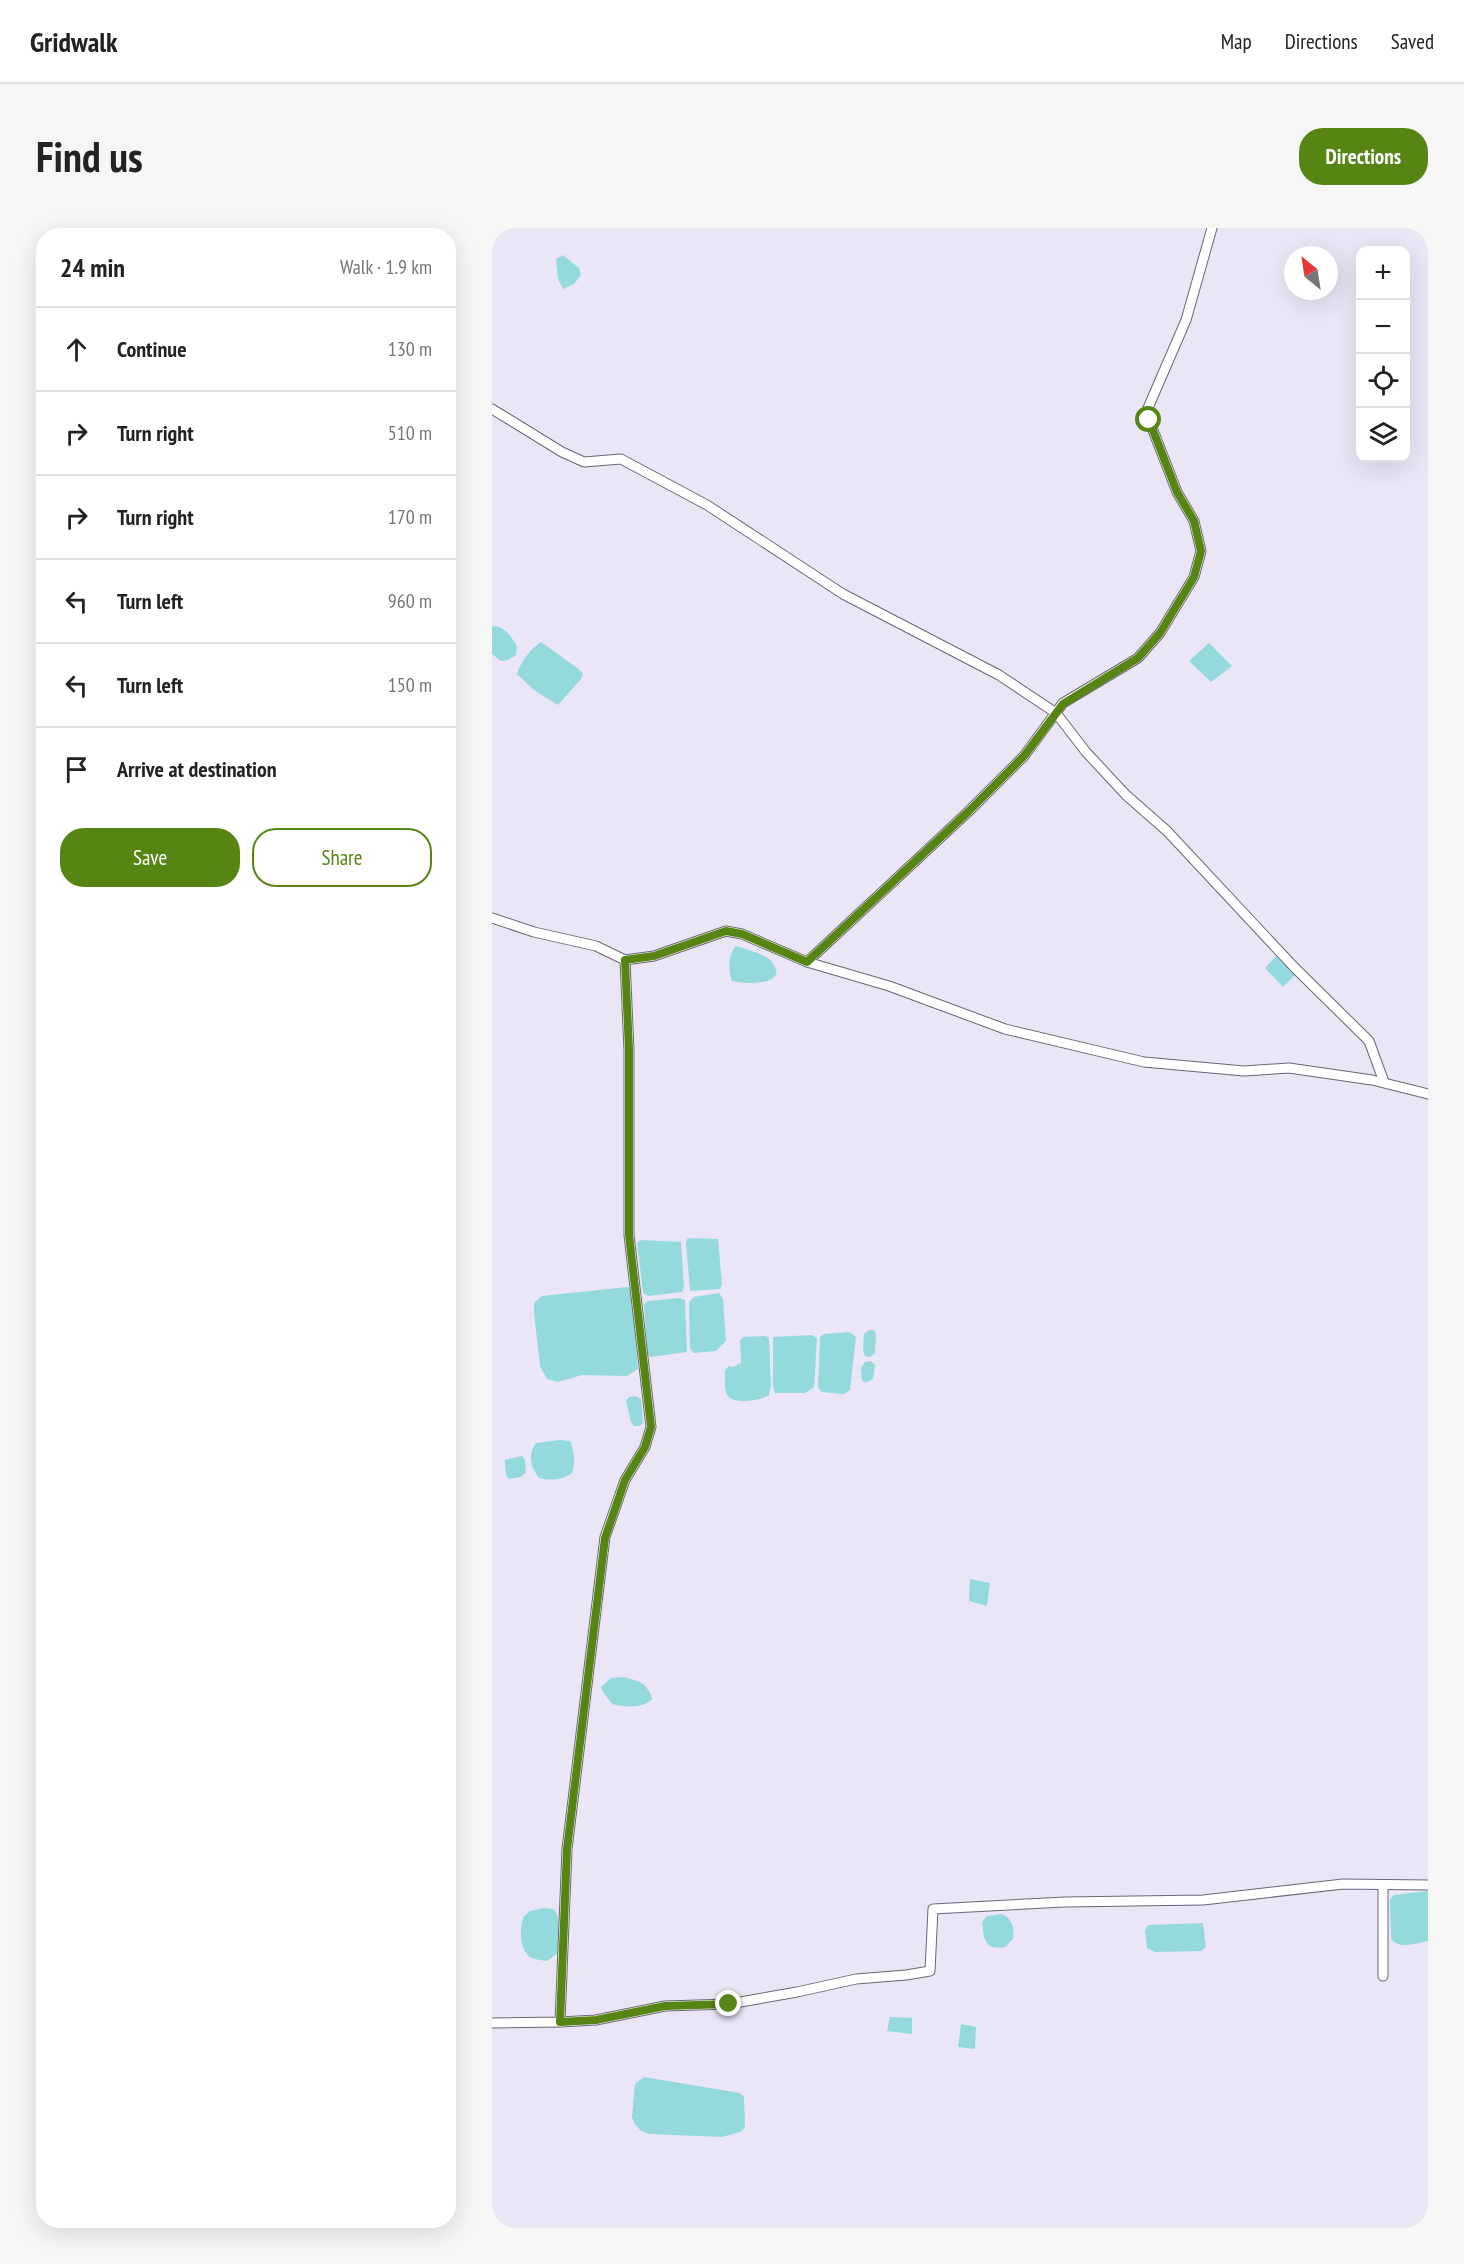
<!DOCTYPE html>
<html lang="en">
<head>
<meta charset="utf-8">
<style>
	:root { --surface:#fff; --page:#f6f6f6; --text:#222; --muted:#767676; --line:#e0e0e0; --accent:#578514 }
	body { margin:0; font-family:"PT Sans Narrow",sans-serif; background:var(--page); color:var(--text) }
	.controls { position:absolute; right:18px; top:18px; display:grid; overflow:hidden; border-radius:12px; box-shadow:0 6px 24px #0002 }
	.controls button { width:54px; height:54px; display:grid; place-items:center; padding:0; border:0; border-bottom:2px solid var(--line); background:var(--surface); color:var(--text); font:30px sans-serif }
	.compass { position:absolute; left:792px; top:18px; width:54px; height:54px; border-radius:50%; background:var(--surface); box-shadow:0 6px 24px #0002; rotate:330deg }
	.stop { position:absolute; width:18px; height:18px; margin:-14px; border:4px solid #578514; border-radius:50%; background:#fff }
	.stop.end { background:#578514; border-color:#fff; box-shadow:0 2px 6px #0008 }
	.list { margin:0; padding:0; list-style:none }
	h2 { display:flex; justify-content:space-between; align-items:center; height:78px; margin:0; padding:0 24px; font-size:26px }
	h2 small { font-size:20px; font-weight:400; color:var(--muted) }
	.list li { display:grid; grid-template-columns:39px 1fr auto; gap:18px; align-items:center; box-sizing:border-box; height:84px; padding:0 24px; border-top:2px solid var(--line) }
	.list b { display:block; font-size:22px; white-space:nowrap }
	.list em { font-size:20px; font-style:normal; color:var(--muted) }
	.actions { display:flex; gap:12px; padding:18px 24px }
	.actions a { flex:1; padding:14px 0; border:2px solid var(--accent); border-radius:24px; text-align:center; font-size:21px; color:var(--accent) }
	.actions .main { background:var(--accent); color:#fff }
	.icon { flex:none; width:33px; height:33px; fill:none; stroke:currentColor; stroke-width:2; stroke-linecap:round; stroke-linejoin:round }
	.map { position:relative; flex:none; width:936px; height:2000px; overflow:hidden; border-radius:24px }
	header { display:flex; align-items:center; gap:36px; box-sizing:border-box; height:84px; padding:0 30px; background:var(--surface); border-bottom:2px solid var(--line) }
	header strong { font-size:28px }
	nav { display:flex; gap:33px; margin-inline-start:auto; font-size:21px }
	.intro { display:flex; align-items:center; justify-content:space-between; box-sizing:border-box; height:144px; padding:0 36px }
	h1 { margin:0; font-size:42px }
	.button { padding:15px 27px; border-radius:24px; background:var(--accent); color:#fff; font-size:21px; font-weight:700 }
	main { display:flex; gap:36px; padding:0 36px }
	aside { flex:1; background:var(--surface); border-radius:24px; box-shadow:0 6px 24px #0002 }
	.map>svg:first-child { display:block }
	.water { fill:#94dadc }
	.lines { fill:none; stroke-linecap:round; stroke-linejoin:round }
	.minor-casing { stroke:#696674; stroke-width:11 }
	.minor { stroke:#fff; stroke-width:9 }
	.route { stroke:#578514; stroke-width:8 }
</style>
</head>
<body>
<header>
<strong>Gridwalk</strong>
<nav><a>Map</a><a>Directions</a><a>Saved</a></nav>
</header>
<div class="intro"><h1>Find us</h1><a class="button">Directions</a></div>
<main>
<aside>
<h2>24 min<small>Walk · 1.9 km</small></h2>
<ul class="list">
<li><svg class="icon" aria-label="ahead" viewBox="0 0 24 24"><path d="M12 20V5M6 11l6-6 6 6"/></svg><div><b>Continue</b></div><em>130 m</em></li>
<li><svg class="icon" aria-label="right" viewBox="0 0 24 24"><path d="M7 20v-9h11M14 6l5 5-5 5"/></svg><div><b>Turn right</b></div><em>510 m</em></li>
<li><svg class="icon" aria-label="right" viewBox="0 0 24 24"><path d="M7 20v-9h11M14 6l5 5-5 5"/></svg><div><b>Turn right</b></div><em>170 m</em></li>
<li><svg class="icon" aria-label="left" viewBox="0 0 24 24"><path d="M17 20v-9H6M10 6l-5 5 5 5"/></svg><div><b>Turn left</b></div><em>960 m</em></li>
<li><svg class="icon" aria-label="left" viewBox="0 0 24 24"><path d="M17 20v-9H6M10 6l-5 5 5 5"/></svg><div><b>Turn left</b></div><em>150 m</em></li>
<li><svg class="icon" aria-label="arrive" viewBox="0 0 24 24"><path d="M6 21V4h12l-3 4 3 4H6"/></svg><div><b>Arrive at destination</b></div></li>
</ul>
<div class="actions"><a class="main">Save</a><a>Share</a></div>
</aside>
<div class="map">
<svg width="936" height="2000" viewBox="0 0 936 2000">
	<rect width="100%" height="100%" fill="#eae6f6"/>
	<g class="water">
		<polygon points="71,27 87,40 89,47 82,56 71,61 66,51 64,31"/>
		<path d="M4 398C13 400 21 410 25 419L24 427 16 432 9 433 0 426V399Z"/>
		<path d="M49 414 88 442 91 446 89 451 66 477 42 462 25 446C27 436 40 419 49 414Z"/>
		<polygon points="717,415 740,438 719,454 697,433"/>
		<path d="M244 718C254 721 273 726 280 734 299 759 251 756 240 753 236 743 236 726 244 718Z"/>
		<polygon points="785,727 804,746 791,759 773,740"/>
		<polygon points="199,1010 226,1011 230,1057 228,1061 199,1063 198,1062 194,1015 195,1011"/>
		<polygon points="149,1012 189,1014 192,1059 190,1064 156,1068 151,1065 145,1015"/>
		<polygon points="135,1059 139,1060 146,1141 135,1148 90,1147 66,1154 55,1151 48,1138 42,1085 42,1075 50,1068"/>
		<polygon points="227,1065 231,1071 234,1113 224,1123 202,1125 198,1121 197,1074 202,1069"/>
		<polygon points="187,1070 193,1072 195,1124 158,1129 155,1124 152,1076 156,1073"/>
		<polygon points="377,1102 382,1102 384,1107 383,1125 378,1129 373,1128 371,1122 372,1106"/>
		<polygon points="358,1104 364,1109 358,1162 352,1166 329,1164 326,1159 328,1109 332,1106"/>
		<polygon points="320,1107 325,1110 322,1159 313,1165 283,1165 281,1158 281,1109"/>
		<path d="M274 1108 277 1110 279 1158 277 1167C269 1173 241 1177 235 1167 232 1161 233 1149 233 1142L237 1138 241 1139 249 1135 248 1112 252 1109Z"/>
		<polygon points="379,1133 383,1137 381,1151 374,1155 370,1152 369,1140 373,1134"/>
		<polygon points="143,1168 149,1171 151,1195 148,1198 142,1198 139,1194 134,1173 137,1169"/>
		<path d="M68 1212 78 1213C82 1223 84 1235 80 1245 71 1252 58 1253 47 1250 39 1240 35 1226 44 1215Z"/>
		<polygon points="30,1228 33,1232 34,1245 28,1249 17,1251 14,1247 13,1232"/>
		<polygon points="478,1351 498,1355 495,1378 477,1373"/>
		<path d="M131 1449C147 1453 155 1454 160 1471 151 1481 132 1479 120 1476L111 1464 109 1459 119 1450Z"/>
		<path d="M936 1663V1713C924 1715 908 1722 899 1711L898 1671 902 1667Z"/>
		<path d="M51 1680C52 1680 60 1681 61 1681 70 1687 67 1715 66 1725L55 1733C51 1732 45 1732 40 1730 27 1724 27 1699 32 1688L38 1683Z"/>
		<path d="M510 1686C520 1690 523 1701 521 1711L513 1719C493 1722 492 1713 490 1694L495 1688Z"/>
		<polygon points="711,1695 714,1719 709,1723 663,1724 655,1720 653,1703 656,1697"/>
		<polygon points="398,1789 420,1790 420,1806 395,1803"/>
		<polygon points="469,1796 484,1799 483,1821 466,1819"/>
		<polygon points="152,1849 248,1865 252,1869 253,1899 248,1904 230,1909 157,1906 149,1903 142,1895 140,1889 143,1856"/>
	</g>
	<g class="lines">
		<g class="minor-casing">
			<g id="minor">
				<polyline points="0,181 70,224 92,234 129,231 215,277 351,366 507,447 564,485 594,524 634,567 675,603 802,739 877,813 892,854"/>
				<polyline points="0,690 42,704 104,718 133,732 162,728 234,703 250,706 315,734 397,758 513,801 652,834 752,843 797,840 880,852 936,866"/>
				<polyline points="315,734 477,583 532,528 571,475 646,430 668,405 702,349 709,323 702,293 685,264 657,192 656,180 694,92 720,0"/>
				<polyline points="891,1748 891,1658"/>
				<polyline points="68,1794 75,1621 113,1309 133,1252 153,1219 159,1199 137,1007 137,822 133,732"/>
				<polyline points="0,1795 68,1794 104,1792 173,1778 237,1776 305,1764 364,1751 414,1747 438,1743 441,1681 573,1674 711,1672 851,1656 936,1657"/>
			</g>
		</g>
		<use href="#minor" class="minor"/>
	</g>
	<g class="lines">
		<polyline class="route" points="237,1776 173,1778 104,1792 68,1794 75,1621 113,1310 133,1252 153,1219 159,1199 137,1007 137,822 133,732 162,728 234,703 250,706 315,734 477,583 532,528 571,476 646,430 668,405 702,349 709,323 702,293 685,264 657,192"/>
	</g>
</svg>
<div class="controls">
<button>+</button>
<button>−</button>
<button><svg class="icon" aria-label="locate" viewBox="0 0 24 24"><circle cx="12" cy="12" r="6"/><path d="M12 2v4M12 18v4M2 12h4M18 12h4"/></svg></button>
<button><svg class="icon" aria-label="layers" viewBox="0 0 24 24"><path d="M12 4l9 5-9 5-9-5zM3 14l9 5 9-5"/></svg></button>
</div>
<svg class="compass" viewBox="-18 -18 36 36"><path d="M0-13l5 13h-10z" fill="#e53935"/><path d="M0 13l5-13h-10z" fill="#767676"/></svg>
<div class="stop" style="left:657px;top:192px"></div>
<div class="stop end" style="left:237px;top:1776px"></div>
</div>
</main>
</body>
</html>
